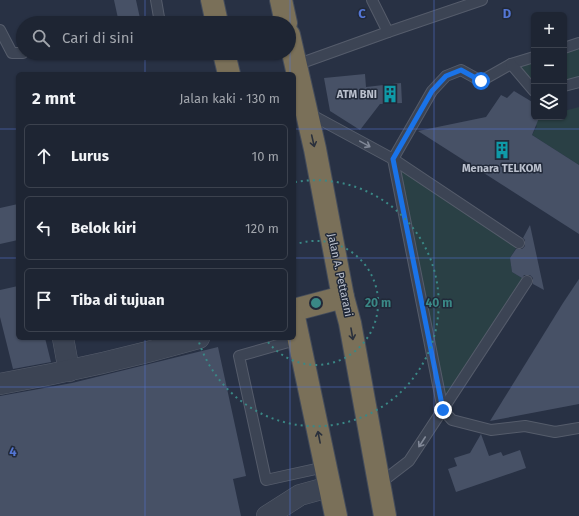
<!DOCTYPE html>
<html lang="id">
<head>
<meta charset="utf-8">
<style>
	:root { --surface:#1e2533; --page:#262d3b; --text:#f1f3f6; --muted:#a1a5ac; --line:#3c424e }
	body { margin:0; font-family:"Fira Sans",sans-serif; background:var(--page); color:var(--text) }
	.controls { position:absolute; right:12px; top:12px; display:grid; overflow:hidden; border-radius:6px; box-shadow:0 1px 3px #0004 }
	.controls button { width:36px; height:36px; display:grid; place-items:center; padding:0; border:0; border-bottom:1px solid var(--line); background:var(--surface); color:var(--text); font:20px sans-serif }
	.stop { position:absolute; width:12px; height:12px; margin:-9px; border:3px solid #1a73e8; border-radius:50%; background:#fff }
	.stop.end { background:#1a73e8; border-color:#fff; box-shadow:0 1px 4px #0008 }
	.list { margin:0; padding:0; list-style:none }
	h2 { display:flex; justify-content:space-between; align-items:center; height:52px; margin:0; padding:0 16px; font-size:17px }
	h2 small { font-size:13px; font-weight:400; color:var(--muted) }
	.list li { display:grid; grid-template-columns:26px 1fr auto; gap:12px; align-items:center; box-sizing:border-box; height:64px; margin:0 8px 8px; padding:0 8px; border:1px solid var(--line); border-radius:6px }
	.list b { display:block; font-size:15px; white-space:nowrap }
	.list em { font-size:13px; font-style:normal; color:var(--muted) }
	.icon { flex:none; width:22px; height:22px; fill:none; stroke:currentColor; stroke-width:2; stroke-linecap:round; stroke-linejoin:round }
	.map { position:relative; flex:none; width:579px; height:516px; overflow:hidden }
	.search { position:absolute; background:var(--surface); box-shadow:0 1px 3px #0004; left:16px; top:16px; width:280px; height:44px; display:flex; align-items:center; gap:10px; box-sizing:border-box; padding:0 14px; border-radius:22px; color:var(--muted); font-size:15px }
	.panel { position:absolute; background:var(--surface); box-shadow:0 1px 3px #0004; left:16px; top:72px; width:280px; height:268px; border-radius:6px }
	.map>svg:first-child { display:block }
	.green { fill:#2a4045 }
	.building { fill:#475166 }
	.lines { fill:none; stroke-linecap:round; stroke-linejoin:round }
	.lane-casing { stroke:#555c6b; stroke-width:12 }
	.street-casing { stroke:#555c6b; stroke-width:22 }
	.highway-casing { stroke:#444c5b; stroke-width:24 }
	.lane { stroke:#3c4454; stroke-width:10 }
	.street { stroke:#3c4454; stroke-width:21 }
	.highway { stroke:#7a7059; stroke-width:22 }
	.oneway { stroke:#2a303c }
	.oneway2 { stroke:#818897 }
	.route { stroke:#1a73e8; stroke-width:5 }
	.grid { fill:none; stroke:#5476d4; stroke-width:1; stroke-opacity:0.55 }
	.ring { fill:none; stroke:#3a8886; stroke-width:2; stroke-dasharray:2 4 }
	.labels { text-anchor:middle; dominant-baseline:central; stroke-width:3; stroke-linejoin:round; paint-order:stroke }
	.poi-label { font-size:11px; font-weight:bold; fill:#bac0cd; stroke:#212939; text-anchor:end }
	.street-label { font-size:11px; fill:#bac0cd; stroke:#212939 }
	.grid-label { font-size:13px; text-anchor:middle; font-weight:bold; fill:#5476d4; stroke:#212939; stroke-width:3; stroke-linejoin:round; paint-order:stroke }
	.centre { fill:#3a8886; stroke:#212939; stroke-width:2 }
	.ring-label { font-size:12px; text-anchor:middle; font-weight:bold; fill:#3a8886; stroke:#212939; stroke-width:3; stroke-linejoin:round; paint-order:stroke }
</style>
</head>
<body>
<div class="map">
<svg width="579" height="516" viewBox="0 0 579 516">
	<rect width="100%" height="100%" fill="#283144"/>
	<g class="green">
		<polygon points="579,43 579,88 564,92 564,48"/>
		<polygon points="534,57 534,91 511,64"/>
		<polygon points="579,107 579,165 532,135 537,126 535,125 538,117 564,117 564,111"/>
		<polygon points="393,159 519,243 510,258 512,272 527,281 443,410"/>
	</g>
	<g class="building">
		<polygon points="114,0 136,0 141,23 119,23"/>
		<polygon points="365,74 366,87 401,83 402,103 380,104 360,130 330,111 324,78"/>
		<polygon points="514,91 534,103 534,117 539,118 532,135 579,165 579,234 418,131 486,117 501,95 507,98"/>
		<polygon points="18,204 18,240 0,244 0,208"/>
		<polygon points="530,225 544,290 533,284 533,278 530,275 524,275 522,278 512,272 510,258 516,249 522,249 525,246 525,240 523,238"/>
		<polygon points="579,279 579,404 490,421 563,303"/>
		<polygon points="18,286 18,338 45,338 51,362 13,369 0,317 0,290"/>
		<polygon points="218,347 246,476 233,479 241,516 0,516 0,396 72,383"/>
		<polygon points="481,434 489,456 501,452 503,456 520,450 526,468 456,492 448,469 457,466 454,458 470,453"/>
	</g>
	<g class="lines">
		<g class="lane-casing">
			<g id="lane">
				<polyline points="156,0 160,23"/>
				<polyline points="0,30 12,53 23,53"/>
				<polyline points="388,32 482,0"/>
				<polyline points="564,48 579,43"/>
				<polyline points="534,57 511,64 481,81 461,70 446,76 432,91 393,159 443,410 452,420 491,430 525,426 555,432 579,428"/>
				<polyline points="511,64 534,91"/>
				<polyline points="296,65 388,32 372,0"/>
				<polyline points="564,86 579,82"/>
				<polyline points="308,113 393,159 519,243"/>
				<polyline points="299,339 239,356 266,480 325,467"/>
				<polyline points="379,484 409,461 527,281"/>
			</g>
		</g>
		<g class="street-casing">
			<g id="street">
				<polyline points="63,338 69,371"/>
				<path d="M0 384C67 372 133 357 199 338"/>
				<polyline points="267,516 300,495 329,487"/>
			</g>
		</g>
		<g class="highway-casing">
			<g id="highway">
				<polyline points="212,0 217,23"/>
				<polyline points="281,0 286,23"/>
				<polyline points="289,35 315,149 343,297 350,323 385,516"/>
				<polyline points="224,53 229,74"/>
				<polyline points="294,310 343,297"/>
				<polyline points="294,317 336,516"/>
			</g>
		</g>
		<use href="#lane" class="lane"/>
		<use href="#street" class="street"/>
		<use href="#highway" class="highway"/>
	</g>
	<defs><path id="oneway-shaft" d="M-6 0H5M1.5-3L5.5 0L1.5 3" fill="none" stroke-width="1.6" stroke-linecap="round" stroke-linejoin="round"/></defs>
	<g class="oneway">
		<use href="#oneway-shaft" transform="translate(313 141) rotate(77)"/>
		<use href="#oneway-shaft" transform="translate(352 334) rotate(80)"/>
		<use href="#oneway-shaft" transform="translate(319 437) rotate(-101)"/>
	</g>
	<g class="oneway2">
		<use href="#oneway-shaft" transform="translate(365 144) rotate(29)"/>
		<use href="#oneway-shaft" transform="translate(422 442) rotate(123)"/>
	</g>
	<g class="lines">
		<polyline class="route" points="443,410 393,159 432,91 446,76 461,70 481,81"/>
	</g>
	<path class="grid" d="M145 0V23M290 0V74M434 0V516M145 53V74M0 129H18M294 129H579M0 258H18M294 258H579M145 338V516M290 338V516M0 387H579"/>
	<g class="ring">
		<path d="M294 245A62 62 0 1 1 265 338"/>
		<path d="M295 182A123 123 0 1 1 198 339"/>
	</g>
	<defs>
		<g id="building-bare" transform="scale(1.38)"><path d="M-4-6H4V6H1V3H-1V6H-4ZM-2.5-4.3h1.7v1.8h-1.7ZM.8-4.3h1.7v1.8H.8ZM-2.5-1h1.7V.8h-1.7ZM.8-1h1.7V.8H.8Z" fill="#0f9aa8" stroke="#212939" stroke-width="2.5" paint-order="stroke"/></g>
	</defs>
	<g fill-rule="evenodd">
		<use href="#building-bare" x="390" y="94"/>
		<use href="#building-bare" x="502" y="150"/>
	</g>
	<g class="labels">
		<g class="poi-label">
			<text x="377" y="94">ATM BNI</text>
			<text x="502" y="168" text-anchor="middle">Menara TELKOM</text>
		</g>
		<g class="street-label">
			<text transform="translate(340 275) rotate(78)">Jalan A. Pettarani</text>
		</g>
	</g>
	<g class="grid-label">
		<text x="362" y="18">C</text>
		<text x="507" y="18">D</text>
		<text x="13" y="456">4</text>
	</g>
	<circle cx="316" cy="303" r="6" class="centre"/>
	<g class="ring-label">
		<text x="378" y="307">20 m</text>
		<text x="439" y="307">40 m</text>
	</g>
</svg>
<div class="controls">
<button>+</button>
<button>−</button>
<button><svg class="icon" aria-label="layers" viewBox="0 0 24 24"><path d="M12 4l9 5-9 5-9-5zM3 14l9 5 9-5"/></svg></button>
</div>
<div class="stop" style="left:481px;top:81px"></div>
<div class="stop end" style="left:443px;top:410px"></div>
<div class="search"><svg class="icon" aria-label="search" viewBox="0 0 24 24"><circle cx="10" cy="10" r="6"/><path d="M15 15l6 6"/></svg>Cari di sini</div>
<section class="panel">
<h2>2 mnt<small>Jalan kaki · 130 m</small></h2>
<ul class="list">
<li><svg class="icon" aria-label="ahead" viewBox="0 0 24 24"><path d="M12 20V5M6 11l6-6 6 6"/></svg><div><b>Lurus</b></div><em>10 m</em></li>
<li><svg class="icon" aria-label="left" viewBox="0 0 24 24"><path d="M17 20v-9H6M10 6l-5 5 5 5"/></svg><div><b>Belok kiri</b></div><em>120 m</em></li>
<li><svg class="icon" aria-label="arrive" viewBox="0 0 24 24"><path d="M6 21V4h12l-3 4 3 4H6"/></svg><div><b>Tiba di tujuan</b></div></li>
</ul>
</section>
</div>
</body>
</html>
